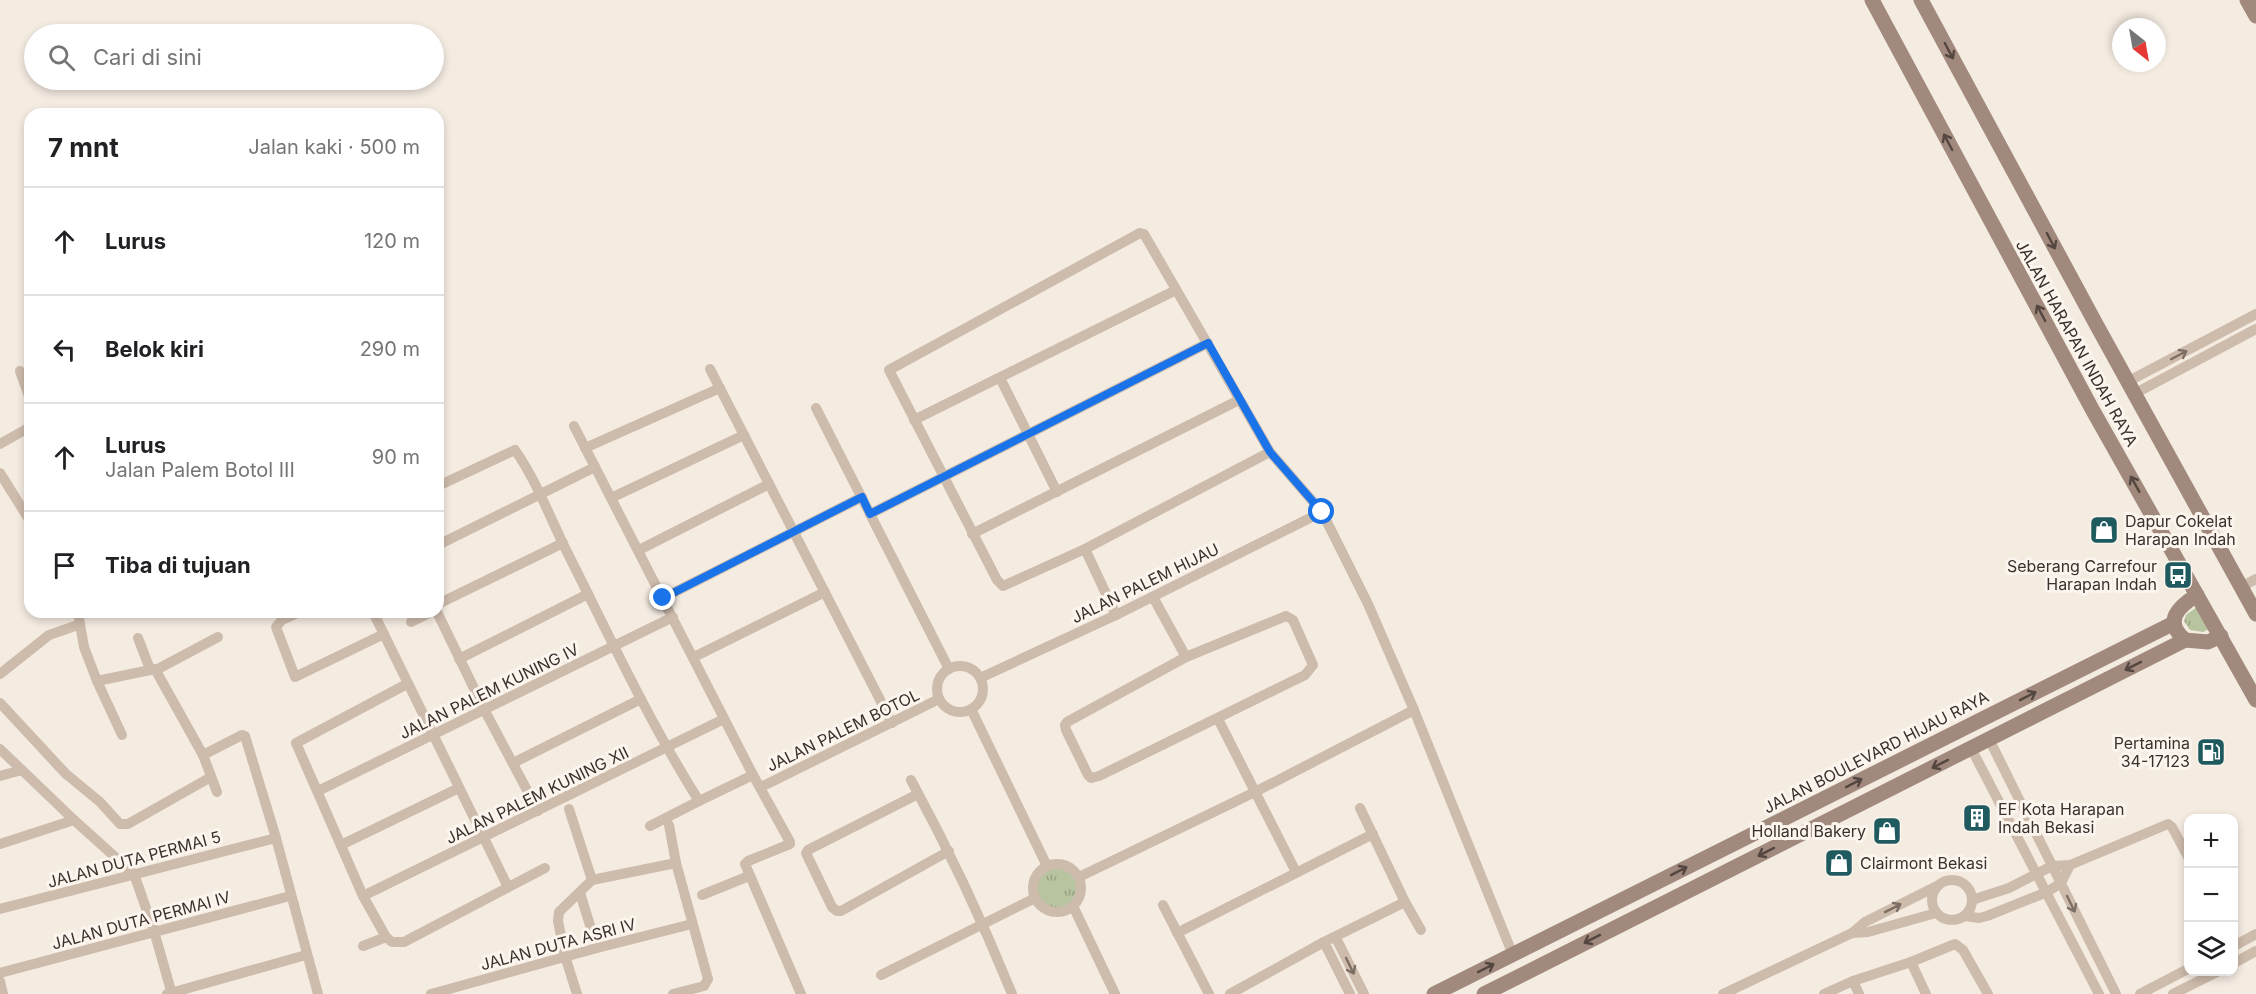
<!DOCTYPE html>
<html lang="id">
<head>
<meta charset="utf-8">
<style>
	:root { --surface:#fff; --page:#f2f2f2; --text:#202124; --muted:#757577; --line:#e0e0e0 }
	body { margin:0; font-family:Inter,sans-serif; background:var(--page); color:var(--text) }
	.controls { position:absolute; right:18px; bottom:18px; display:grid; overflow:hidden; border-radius:12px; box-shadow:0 3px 9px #0003 }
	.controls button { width:54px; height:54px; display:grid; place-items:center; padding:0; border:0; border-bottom:2px solid var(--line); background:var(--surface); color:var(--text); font:30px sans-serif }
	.compass { position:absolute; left:2112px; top:18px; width:54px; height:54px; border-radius:50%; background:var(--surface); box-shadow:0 3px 9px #0003; rotate:149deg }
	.stop { position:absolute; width:18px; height:18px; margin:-14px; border:4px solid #1a73e8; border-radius:50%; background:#fff }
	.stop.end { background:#1a73e8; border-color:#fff; box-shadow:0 2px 6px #0008 }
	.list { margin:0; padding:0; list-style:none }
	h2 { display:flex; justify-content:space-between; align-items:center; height:78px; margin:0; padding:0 24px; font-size:26px }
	h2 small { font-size:20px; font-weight:400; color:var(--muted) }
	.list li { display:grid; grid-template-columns:39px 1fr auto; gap:18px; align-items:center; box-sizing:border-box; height:108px; padding:0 24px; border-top:2px solid var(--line) }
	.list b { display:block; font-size:22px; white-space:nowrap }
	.list p { margin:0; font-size:20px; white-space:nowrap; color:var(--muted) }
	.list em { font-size:20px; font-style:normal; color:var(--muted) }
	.icon { flex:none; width:33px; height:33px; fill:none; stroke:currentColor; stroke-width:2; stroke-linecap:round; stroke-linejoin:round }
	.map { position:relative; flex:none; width:2256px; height:994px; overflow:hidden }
	.search { position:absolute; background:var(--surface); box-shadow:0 3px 9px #0003; left:24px; top:24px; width:420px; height:66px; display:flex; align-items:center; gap:15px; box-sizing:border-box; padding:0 21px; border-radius:33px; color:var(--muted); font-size:22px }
	.panel { position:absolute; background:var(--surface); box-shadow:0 3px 9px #0003; left:24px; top:108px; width:420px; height:510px; border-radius:18px }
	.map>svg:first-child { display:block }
	.grass { fill:url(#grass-tufts) }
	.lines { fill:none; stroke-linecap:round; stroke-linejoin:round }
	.street { stroke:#cdbbac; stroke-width:10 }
	.secondary { stroke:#a18a7d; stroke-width:15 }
	.oneway { stroke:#544640 }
	.oneway2 { stroke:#7d6f65 }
	.route { stroke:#1a73e8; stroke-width:8 }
	.labels { text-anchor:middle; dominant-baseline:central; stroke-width:6; stroke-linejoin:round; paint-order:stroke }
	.street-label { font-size:16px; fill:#3b302b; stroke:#fbf5ee }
	.poi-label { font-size:16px; fill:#3b302b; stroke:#fbf5ee; text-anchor:start }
</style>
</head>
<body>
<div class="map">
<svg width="2256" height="994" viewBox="0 0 2256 994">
	<defs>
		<pattern id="grass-tufts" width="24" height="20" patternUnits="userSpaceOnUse" patternTransform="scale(1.5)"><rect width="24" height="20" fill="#b8c4a0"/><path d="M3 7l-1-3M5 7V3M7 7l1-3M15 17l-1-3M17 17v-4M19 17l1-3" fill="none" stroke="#97a083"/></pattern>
	</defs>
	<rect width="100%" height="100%" fill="#f4ebe1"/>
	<g class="grass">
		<polygon points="2197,607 2209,629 2203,632 2190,630 2184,621 2186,615"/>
		<circle cx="1057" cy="888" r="24"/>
	</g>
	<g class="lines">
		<g class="street">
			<polyline points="710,369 892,723"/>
			<polyline points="20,371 30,399"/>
			<polyline points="1000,378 1057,492"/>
			<polyline points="2127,382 2256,314"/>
			<polyline points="2134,394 2256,329"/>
			<polyline points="816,408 949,669"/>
			<polyline points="914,420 1176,290"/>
			<polyline points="574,426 753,775 790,842 790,844 748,861 745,864 801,994"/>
			<polyline points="0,444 30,427"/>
			<polyline points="585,448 720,388"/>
			<polyline points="1270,452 1085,549 1003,586 997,580 889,370 1140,233 1144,234 1270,452 1322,512 1368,604 1414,710 1513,955"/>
			<polyline points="0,473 30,521"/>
			<path d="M438 486 515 450C536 480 549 515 565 548 608 633 648 720 699 801L753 775"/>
			<polyline points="611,498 744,435"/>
			<polyline points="870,514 1208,343"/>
			<polyline points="972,534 1239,400"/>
			<polyline points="438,545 595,467"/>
			<polyline points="1085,549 1116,615"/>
			<polyline points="639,550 769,484"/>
			<polyline points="2241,587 2256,579"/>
			<polyline points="1153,597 1186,657"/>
			<polyline points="663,598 862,497"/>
			<polyline points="438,604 563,543"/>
			<polyline points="78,612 84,647 97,681 155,669 203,755 217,792"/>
			<polyline points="300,612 282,620 276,627 295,677 384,634"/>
			<polyline points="373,612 508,887"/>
			<polyline points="437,612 485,711 538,811"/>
			<polygon points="1286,616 1293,620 1313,665 1305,675 1099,776 1091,778 1088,775 1066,730 1065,725 1067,722 1186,657"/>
			<polyline points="411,622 431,612"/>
			<polyline points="138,638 150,669"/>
			<polyline points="694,657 825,592"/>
			<polyline points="459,659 588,594"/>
			<circle cx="960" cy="689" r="23"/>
			<polyline points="156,670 218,637"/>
			<polyline points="0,674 49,635 78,625"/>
			<polyline points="980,678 1116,615 1322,512"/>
			<polyline points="97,681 122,735"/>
			<polyline points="407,684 296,743 363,896 386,937 392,942 404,942 545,868"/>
			<polyline points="0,703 66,774 100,802 120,824 128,824 211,777"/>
			<polyline points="971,709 1047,866"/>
			<polyline points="1218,719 1296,872"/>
			<polyline points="1989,739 2116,994"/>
			<polyline points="1971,748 2099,994"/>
			<polyline points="0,749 74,820 134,874 154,931 172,994"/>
			<polyline points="203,755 242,735 245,736 276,838 318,994"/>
			<polyline points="513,763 641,699"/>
			<polyline points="0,776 22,770"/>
			<path d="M911 780C949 850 982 920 1012 994"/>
			<polyline points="761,787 939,699"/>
			<polyline points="318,791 673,617"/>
			<polyline points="918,794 808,850 806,853 832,907 837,911 841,911 949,851"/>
			<polyline points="1360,808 1405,902 1421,930"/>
			<polyline points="569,809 592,880"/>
			<polyline points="669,825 676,863 708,979 704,986 673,994"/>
			<polyline points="650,826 699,801"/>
			<polyline points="0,844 74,820"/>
			<polyline points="341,845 459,788"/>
			<circle cx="1057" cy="888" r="24"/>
			<polyline points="1079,877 1255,792 1414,710"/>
			<circle cx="1952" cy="900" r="20"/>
			<polyline points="580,893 597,948"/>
			<polyline points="702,895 749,876"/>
			<polyline points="363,896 724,719"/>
			<polyline points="1972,900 2009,888 2052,866 2070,865 2168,824 2172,827 2188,857"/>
			<polyline points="1163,905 1209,994"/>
			<polyline points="1073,906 1115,994"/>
			<polyline points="0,909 276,838"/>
			<polyline points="1965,916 1979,918 1987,916 2047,892 2061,883 2070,865"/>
			<polyline points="1177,933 1373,834"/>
			<polyline points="1852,933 1868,932 1936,913"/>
			<polyline points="1336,938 1364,994"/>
			<polyline points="1324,942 1350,994"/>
			<polyline points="363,946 386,937"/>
			<polyline points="2234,946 2256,934"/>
			<polyline points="1911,962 1926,994"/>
			<polyline points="2234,963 2256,951"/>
			<polyline points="0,973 290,896"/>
			<polyline points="881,975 1035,898"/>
			<polyline points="0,981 3,994"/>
			<polyline points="1853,981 1859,994"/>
			<polyline points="167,994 306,955"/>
			<polyline points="431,994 597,948 692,924"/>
			<polyline points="577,994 565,956 558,921 559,912 592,880 676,863"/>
			<polyline points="1230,994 1324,942 1405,902"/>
			<polyline points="1723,994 1852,933 1865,922 1937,886"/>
			<polyline points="1824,994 1853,981 1911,962 1955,944 1963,950 1988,994"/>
			<polyline points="2140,994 2188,969"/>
			<polyline points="2173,994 2217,972"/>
		</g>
		<g class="secondary">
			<polyline points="1872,0 2092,409 2256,700"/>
			<polyline points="1921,0 2096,324 2256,614"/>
			<polyline points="2247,0 2256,16"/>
			<path d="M2197 595C2178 607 2163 621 2185 640L2208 642 2221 636"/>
			<polyline points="1434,994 2174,623"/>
			<polyline points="1484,994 2185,640"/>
		</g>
	</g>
	<defs><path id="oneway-shaft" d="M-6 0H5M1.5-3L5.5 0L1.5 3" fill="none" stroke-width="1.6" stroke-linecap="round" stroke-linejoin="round" transform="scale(1.5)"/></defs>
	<g class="oneway">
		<use href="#oneway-shaft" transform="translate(1949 51) rotate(62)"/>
		<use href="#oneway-shaft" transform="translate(1948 142) rotate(-118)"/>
		<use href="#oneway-shaft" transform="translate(2051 241) rotate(62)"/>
		<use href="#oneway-shaft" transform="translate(2041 313) rotate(-118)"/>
		<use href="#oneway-shaft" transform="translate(2135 484) rotate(-119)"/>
		<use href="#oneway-shaft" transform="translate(2133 666) rotate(153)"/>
		<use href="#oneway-shaft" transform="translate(2028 696) rotate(-27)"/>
		<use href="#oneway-shaft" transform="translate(1940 764) rotate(153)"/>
		<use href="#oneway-shaft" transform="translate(1854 783) rotate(-27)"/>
		<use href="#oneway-shaft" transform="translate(1766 852) rotate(153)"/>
		<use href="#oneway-shaft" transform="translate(1679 871) rotate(-27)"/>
		<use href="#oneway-shaft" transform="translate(1592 939) rotate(153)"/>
		<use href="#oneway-shaft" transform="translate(1486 968) rotate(-27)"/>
	</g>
	<g class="oneway2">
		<use href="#oneway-shaft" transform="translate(2179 355) rotate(-28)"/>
		<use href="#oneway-shaft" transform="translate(2071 904) rotate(64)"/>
		<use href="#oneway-shaft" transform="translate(1893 908) rotate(-27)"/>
		<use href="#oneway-shaft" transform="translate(1350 966) rotate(64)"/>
	</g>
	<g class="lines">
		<polyline class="route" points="663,598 862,497 870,514 1208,343 1270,452 1322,512"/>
	</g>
	<defs>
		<g id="shop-square" transform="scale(1.5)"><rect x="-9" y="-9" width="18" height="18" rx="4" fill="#1f5a5e" stroke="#fbf5ee"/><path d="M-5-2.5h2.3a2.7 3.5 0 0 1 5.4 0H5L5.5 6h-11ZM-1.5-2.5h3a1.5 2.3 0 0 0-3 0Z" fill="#fff"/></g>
		<g id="bus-square" transform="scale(1.5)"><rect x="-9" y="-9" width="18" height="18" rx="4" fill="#1f5a5e" stroke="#fbf5ee"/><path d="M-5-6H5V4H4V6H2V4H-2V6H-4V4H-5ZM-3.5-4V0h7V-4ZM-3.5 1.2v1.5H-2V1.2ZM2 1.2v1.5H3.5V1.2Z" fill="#fff"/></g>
		<g id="fuel-square" transform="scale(1.5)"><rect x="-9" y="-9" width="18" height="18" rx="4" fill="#1f5a5e" stroke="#fbf5ee"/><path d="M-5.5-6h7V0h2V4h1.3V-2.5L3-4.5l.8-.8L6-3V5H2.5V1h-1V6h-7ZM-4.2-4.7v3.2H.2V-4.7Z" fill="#fff"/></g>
		<g id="building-square" transform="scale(1.5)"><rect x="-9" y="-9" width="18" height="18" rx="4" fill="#1f5a5e" stroke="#fbf5ee"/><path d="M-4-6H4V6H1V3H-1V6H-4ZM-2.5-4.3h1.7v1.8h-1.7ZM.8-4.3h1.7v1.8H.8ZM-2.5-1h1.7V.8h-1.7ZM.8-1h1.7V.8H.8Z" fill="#fff"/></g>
	</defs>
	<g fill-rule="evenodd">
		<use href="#shop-square" x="2104" y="530"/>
		<use href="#bus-square" x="2178" y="575"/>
		<use href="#fuel-square" x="2211" y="752"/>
		<use href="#building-square" x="1977" y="818"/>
		<use href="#shop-square" x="1887" y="831"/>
		<use href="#shop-square" x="1839" y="863"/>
	</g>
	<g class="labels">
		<g class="street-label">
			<text transform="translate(2077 343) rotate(61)">JALAN HARAPAN INDAH RAYA</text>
			<text transform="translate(1145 583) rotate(-26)">JALAN PALEM HIJAU</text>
			<text transform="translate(489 691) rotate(-26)">JALAN PALEM KUNING IV</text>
			<text transform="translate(843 730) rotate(-26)">JALAN PALEM BOTOL</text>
			<text transform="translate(1876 752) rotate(-27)">JALAN BOULEVARD HIJAU RAYA</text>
			<text transform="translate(537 795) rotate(-26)">JALAN PALEM KUNING XII</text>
			<text transform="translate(134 859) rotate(-15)">JALAN DUTA PERMAI 5</text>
			<text transform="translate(141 920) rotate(-15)">JALAN DUTA PERMAI IV</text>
			<text transform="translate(558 944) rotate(-15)">JALAN DUTA ASRI IV</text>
		</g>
		<g class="poi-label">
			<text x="2125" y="521">Dapur Cokelat<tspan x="2125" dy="18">Harapan Indah</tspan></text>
			<text x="2157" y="566" text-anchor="end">Seberang Carrefour<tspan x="2157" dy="18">Harapan Indah</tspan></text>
			<text x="2190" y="743" text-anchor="end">Pertamina<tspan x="2190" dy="18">34-17123</tspan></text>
			<text x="1998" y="809">EF Kota Harapan<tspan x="1998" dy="18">Indah Bekasi</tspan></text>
			<text x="1866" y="831" text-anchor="end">Holland Bakery</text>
			<text x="1860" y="863">Clairmont Bekasi</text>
		</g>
	</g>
</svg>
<div class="controls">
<button>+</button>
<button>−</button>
<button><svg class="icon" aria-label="layers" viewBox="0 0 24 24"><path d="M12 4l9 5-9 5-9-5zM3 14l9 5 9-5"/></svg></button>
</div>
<svg class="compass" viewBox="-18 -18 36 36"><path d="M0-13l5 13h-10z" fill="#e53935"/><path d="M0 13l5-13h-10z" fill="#757577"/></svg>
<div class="stop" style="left:1322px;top:512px"></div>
<div class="stop end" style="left:663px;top:598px"></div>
<div class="search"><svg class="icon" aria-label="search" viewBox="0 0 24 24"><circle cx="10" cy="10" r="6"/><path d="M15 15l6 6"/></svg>Cari di sini</div>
<section class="panel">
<h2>7 mnt<small>Jalan kaki · 500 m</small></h2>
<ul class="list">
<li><svg class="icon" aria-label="ahead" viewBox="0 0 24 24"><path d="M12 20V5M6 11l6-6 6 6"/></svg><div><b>Lurus</b></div><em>120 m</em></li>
<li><svg class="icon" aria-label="left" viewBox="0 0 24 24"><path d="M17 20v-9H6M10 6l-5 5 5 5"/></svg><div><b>Belok kiri</b></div><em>290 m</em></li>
<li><svg class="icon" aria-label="ahead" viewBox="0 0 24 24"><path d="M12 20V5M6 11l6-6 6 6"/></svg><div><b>Lurus</b><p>Jalan Palem Botol III</p></div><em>90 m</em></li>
<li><svg class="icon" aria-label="arrive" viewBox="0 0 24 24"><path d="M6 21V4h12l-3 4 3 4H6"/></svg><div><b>Tiba di tujuan</b></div></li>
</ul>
</section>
</div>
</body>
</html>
